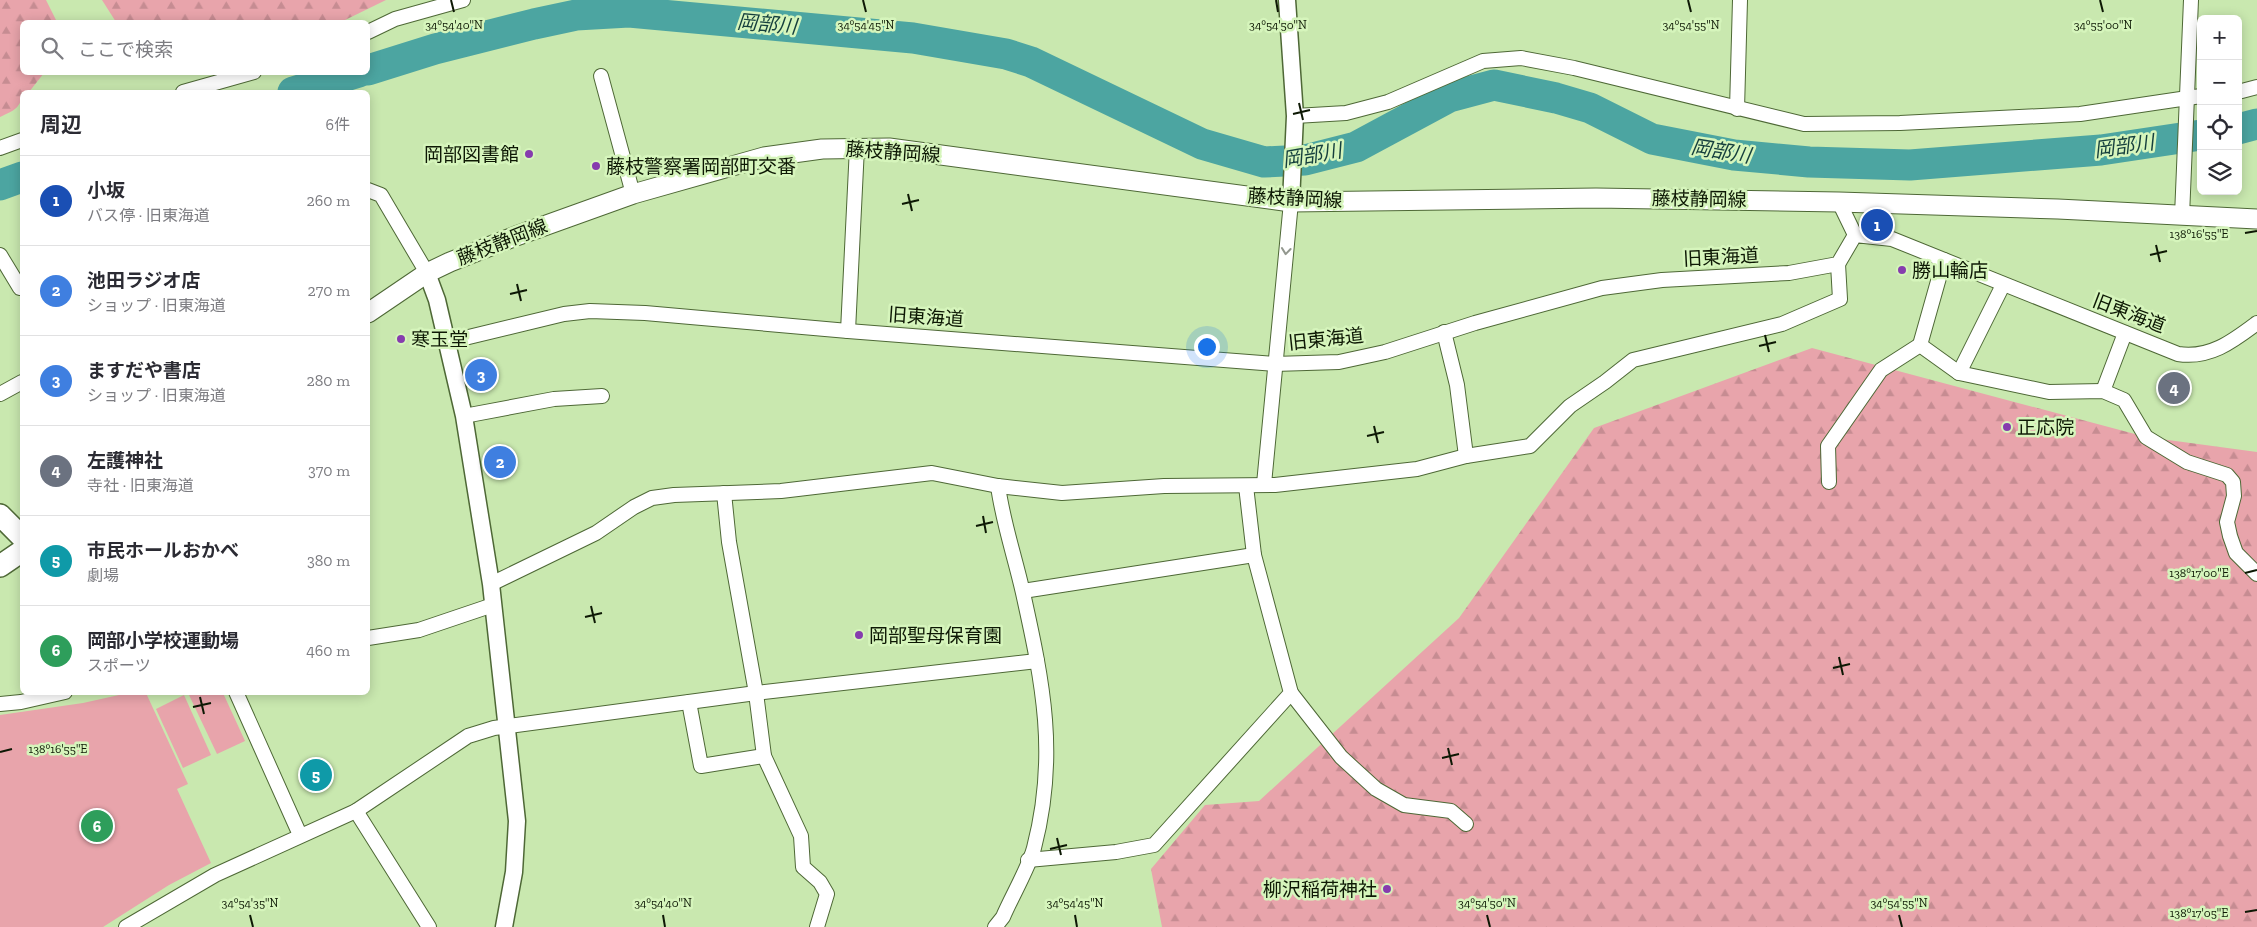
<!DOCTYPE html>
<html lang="ja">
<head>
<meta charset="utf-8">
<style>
	:root { --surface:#fff; --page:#f7f7f7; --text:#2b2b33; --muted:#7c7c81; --line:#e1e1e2; --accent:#0b8043 }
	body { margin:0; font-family:"Zilla Slab","Noto Sans JP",serif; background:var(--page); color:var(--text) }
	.controls { position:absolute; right:15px; top:15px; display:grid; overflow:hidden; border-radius:8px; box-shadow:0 2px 12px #0003 }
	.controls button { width:45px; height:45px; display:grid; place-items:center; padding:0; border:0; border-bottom:1px solid var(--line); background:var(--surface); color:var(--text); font:25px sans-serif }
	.you { position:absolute; left:1206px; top:346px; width:18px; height:18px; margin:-12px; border:4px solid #fff; border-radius:50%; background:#1a73e8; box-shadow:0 0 0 8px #1a73e833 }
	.badge { display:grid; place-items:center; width:32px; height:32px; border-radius:50%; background:var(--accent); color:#fff; font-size:16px; font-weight:700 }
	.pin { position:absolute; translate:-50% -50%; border:2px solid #fff; box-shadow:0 1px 5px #0006 }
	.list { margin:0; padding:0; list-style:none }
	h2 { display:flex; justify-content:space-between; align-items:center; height:65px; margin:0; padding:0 20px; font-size:21px }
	h2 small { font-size:16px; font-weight:400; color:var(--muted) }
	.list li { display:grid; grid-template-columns:32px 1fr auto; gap:15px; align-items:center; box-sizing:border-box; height:90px; padding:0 20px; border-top:1px solid var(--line) }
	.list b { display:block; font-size:19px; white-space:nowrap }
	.list p { margin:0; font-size:16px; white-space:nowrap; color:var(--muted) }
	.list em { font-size:16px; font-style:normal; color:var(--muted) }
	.icon { flex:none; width:28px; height:28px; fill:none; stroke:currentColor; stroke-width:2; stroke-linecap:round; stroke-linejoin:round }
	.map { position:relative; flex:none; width:2257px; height:927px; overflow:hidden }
	.search { position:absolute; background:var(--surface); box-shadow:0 2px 12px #0003; left:20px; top:20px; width:350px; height:55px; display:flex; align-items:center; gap:12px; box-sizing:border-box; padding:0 18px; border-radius:8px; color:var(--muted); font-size:19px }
	.panel { position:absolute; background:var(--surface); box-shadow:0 2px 12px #0003; left:20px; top:90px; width:350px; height:605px; border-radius:8px }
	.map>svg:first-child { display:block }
	.forest { fill:url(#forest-firs) }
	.pitch { fill:#e8a4ab }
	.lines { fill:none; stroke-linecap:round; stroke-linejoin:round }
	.river { stroke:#4ca5a1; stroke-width:31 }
	.minor-casing { stroke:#4e6836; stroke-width:16 }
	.tertiary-casing { stroke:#4e6836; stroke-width:19 }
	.secondary-casing { stroke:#4e6836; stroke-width:21 }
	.primary-casing { stroke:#4e6836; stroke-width:24 }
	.minor { stroke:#fff; stroke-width:14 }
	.tertiary { stroke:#fff; stroke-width:16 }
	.secondary { stroke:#fff; stroke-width:19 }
	.primary { stroke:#fff; stroke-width:21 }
	.oneway { stroke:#92978e }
	.ticks { fill:none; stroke:#0d1804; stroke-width:2 }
	.poi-dot { fill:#863cae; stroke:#d6f5bc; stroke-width:2 }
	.labels { text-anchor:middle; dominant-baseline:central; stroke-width:5; stroke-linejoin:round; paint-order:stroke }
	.street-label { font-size:19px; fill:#0d1804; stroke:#d6f5bc }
	.poi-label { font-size:19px; fill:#0d1804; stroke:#d6f5bc; text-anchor:start }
	.water-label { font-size:20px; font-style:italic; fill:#153f3d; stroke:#d6f5bc }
	.ticks-label { font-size:12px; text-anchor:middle; fill:#0d1804; stroke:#d6f5bc; stroke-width:5; stroke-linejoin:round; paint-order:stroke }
</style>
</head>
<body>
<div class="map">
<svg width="2257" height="927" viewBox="0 0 2257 927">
	<defs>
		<pattern id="forest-firs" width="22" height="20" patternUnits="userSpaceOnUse" patternTransform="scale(1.25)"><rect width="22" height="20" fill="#e8a4ab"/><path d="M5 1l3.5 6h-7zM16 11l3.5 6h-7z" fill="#c68c92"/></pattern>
	</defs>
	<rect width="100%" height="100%" fill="#c9e8af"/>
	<g class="forest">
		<path d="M0 0H46L57 22H22V72L44 73 29 92H22C22 108 13 111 0 117Z"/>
		<polygon points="102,0 386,0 341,22 116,22"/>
		<polygon points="1812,348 2146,437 2257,452 2257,927 1162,927 1151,869 1205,805 1259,801 1459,618 1594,428"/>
	</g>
	<g class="pitch">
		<polygon points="128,693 146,693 188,784 177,789 211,863 169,885 103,927 0,927 0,715 83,703"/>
		<polygon points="194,693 223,693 245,741 217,754 189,695"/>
		<polygon points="184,695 211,755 183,768 156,709"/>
	</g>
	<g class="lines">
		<g class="river">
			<polyline points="368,70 435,49 534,24 576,15 629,12 913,38 1006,54 1031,62 1202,144 1264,162 1305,160 1356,147 1449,97 1494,85 1556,98 1590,108 1652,139 1734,155 1809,162 1910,165 2101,150 2201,135"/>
			<polyline points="293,92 359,72"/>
			<polyline points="2238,129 2257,124"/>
			<polyline points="0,185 22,177"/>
		</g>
		<g class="minor-casing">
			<g id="minor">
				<polyline points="368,32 395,19 463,0"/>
				<polyline points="601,76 633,194"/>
				<polyline points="183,92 254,72"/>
				<polyline points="2238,92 2257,87"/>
				<polyline points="1737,109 1740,0"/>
				<polyline points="1295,116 1346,113 1388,102 1483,61 1521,58 1574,68 1804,124 1900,123 2080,114 2201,96"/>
				<polyline points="0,148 22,140"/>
				<polyline points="368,190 381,195 427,273"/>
				<polyline points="1839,202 1855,235"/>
				<polyline points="2182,216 2191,0"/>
				<polyline points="0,255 20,288 22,286"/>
				<polyline points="848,331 857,147"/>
				<polyline points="1444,332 1457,385 1466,456"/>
				<path d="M448 342 564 314 590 311 645 313 848 331 1274 364 1339 362 1385 352 1475 323 1602 288 1662 280 1789 273 1838 264 1855 235 1892 239 2178 354C2210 359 2233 341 2257 323"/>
				<polyline points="1920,345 1944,260"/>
				<polyline points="1959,373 2003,285"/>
				<polyline points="2103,391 2125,333"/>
				<polyline points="0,394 22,382"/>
				<polyline points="464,416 554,399 602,396"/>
				<polyline points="1829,482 1828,446 1881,370 1920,345 1959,373 2049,392 2103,391 2124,400 2146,437 2187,462 2227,475 2233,482 2234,496 2227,522 2230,536 2236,553 2257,574"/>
				<polyline points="1264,484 1291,202"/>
				<polyline points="724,493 729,542 756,693 764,756 801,836 803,867 820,882 827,894 817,927"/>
				<polyline points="491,584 596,533 634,507 652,498 674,495 781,491 932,473 998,486 1062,493 1164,486 1275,485 1417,469 1466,456 1530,446 1570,406 1605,382 1633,360 1782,324 1840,299 1838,264"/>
				<polyline points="1023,591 1254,555"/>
				<polyline points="368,638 419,630 493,605"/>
				<polyline points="236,692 300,835"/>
				<polyline points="1291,693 1341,757 1376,789 1404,805 1451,811 1466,824"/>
				<polyline points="689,702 701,766 764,756"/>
				<polyline points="0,704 21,702 65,692"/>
				<polyline points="356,811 429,927"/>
				<polyline points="1028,860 1116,852 1154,845 1291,693 1254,555 1246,486"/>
				<polyline points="126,927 215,875 356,811 468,736 494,728 756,693 1037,661"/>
				<path d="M995 927 1003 917C1011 898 1029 867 1034 848 1058 756 1043 683 1023 593 1015 557 1003 523 998 486"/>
			</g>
		</g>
		<g class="tertiary-casing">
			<g id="tertiary">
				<polyline points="1287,0 1295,116 1291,202"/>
				<polyline points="427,273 437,300 464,416 491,584 517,821 514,872 504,927"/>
			</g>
		</g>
		<g class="secondary-casing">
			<polyline id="secondary" points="368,313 427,273 450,262 516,236 633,194 764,157 822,149 889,148 1291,202 1596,198 1839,202 2058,209 2257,219"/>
		</g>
		<g class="primary-casing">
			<g id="primary">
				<polyline points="0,515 22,537"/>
				<polyline points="0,566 22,551"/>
			</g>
		</g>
		<use href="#minor" class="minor"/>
		<use href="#tertiary" class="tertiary"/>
		<use href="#secondary" class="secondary"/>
		<use href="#primary" class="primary"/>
	</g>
	<defs><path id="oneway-chevron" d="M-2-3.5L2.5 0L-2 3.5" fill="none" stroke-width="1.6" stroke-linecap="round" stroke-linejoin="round" transform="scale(1.25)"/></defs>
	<use class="oneway" href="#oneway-chevron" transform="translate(1286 251) rotate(96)"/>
	<path class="ticks" d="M451 0 454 12M863 0 866 12M1276 0 1278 12M1688 0 1691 12M2100 0 2103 12M1299 103 1303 120M1293 114 1310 110M908 194 912 211M902 204 919 200M2245 233 2257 231M2156 245 2160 262M2150 255 2167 251M517 284 521 301M510 294 527 290M1765 335 1769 352M1759 346 1776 342M1374 426 1378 443M1367 436 1384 432M983 516 986 533M976 526 993 522M2245 573 2257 570M591 606 595 623M585 617 602 613M1839 657 1843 675M1833 668 1850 664M200 697 204 714M193 707 211 703M1448 748 1452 765M0 752 12 749M1442 758 1459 754M1057 838 1061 855M1050 849 1067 845M2245 912 2257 910M250 915 253 927M663 915 665 927M1075 915 1077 927M1487 915 1490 927M1899 915 1902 927"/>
	<g class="poi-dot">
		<circle cx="529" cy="154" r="5"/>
		<circle cx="596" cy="166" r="5"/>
		<circle cx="1902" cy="270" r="5"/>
		<circle cx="401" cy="339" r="5"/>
		<circle cx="2007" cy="427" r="5"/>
		<circle cx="859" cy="635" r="5"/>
		<circle cx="1387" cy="889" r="5"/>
	</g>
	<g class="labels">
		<g class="street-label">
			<text transform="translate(893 152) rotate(4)">藤枝静岡線</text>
			<text transform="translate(1295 198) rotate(3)">藤枝静岡線</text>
			<text transform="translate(1699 199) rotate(1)">藤枝静岡線</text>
			<text transform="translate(502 242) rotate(-21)">藤枝静岡線</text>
			<text transform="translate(1721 257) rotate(-3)">旧東海道</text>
			<text transform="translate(2129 313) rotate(21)">旧東海道</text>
			<text transform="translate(926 317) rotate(4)">旧東海道</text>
			<text transform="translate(1326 339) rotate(-6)">旧東海道</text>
		</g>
		<g class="poi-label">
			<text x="519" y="154" text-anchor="end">岡部図書館</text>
			<text x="606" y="166">藤枝警察署岡部町交番</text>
			<text x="1912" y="270">勝山輪店</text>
			<text x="411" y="339">寒玉堂</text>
			<text x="2017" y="427">正応院</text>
			<text x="869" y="635">岡部聖母保育園</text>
			<text x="1377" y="889" text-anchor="end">柳沢稲荷神社</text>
		</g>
		<g class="water-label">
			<text transform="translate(767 24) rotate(5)">岡部川</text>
			<text transform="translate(2124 146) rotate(-8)">岡部川</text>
			<text transform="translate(1721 151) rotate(9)">岡部川</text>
			<text transform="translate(1312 155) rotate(-10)">岡部川</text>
		</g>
	</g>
	<g class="ticks-label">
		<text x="454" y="29">34°54'40"N</text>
		<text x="866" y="29">34°54'45"N</text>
		<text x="1278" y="29">34°54'50"N</text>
		<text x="1691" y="29">34°54'55"N</text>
		<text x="2103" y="29">34°55'00"N</text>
		<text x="2199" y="238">138°16'55"E</text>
		<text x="2199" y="577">138°17'00"E</text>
		<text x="58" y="753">138°16'55"E</text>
		<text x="250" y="907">34°54'35"N</text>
		<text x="663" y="907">34°54'40"N</text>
		<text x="1075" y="907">34°54'45"N</text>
		<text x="1487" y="907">34°54'50"N</text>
		<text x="1899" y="907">34°54'55"N</text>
		<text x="2199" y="917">138°17'05"E</text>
	</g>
</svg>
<div class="controls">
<button>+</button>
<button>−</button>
<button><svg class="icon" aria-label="locate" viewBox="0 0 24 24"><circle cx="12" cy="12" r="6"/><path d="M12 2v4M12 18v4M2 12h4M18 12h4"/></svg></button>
<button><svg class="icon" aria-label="layers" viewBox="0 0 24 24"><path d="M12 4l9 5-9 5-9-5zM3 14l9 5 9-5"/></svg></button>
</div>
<div class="you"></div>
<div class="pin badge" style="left:1877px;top:225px;background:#1a4fb4">1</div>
<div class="pin badge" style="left:500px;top:462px;background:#3f7fe0">2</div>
<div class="pin badge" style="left:481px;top:375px;background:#3f7fe0">3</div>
<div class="pin badge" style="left:2174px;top:388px;background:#6b7280">4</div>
<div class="pin badge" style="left:316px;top:775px;background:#0f9aa8">5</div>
<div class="pin badge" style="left:97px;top:826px;background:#2e9e5b">6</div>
<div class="search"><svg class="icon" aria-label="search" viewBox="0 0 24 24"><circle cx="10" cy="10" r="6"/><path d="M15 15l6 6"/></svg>ここで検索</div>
<section class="panel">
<h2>周辺<small>6件</small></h2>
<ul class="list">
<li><span class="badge" style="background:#1a4fb4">1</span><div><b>小坂</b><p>バス停 · 旧東海道</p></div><em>260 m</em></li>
<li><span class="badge" style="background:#3f7fe0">2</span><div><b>池田ラジオ店</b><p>ショップ · 旧東海道</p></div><em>270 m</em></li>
<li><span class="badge" style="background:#3f7fe0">3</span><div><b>ますだや書店</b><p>ショップ · 旧東海道</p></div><em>280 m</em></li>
<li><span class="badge" style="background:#6b7280">4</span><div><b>左護神社</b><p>寺社 · 旧東海道</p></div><em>370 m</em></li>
<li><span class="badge" style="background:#0f9aa8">5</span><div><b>市民ホールおかべ</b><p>劇場</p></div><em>380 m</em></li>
<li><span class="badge" style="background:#2e9e5b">6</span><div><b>岡部小学校運動場</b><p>スポーツ</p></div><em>460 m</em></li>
</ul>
</section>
</div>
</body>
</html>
